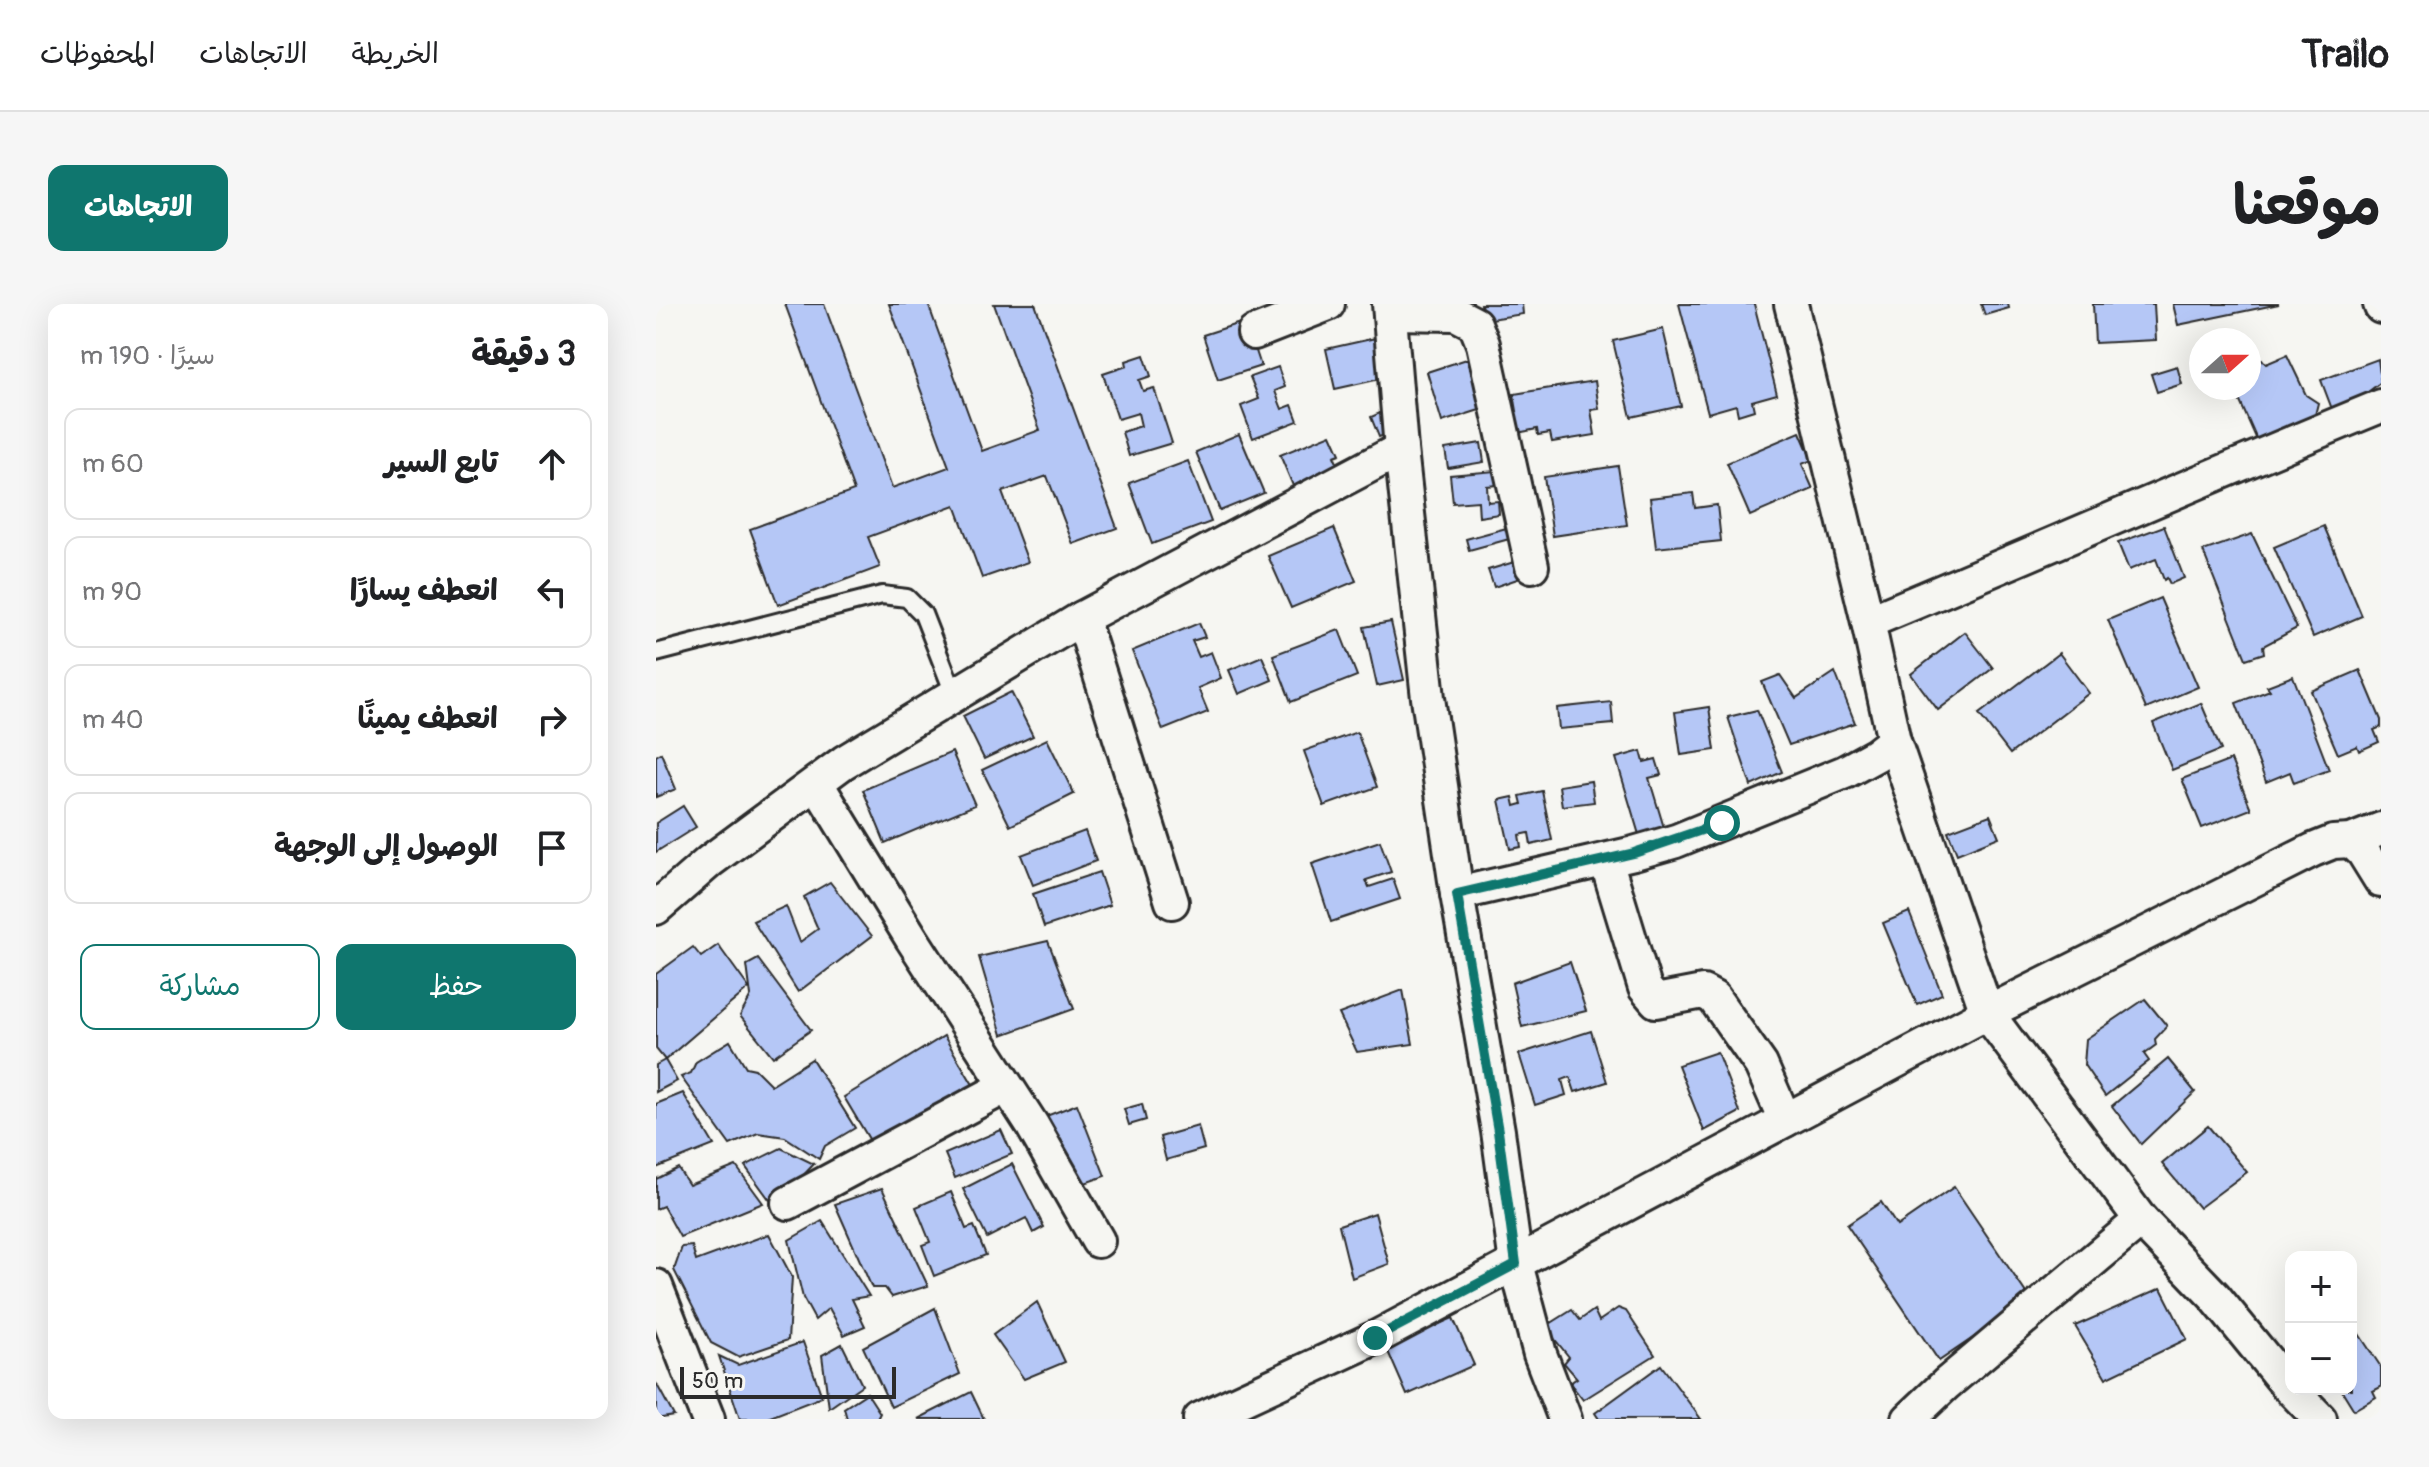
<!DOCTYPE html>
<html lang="ar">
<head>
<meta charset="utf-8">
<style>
	:root { --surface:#fff; --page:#f6f6f6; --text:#202124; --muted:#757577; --line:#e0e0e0; --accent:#0f766e }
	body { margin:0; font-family:Pangolin,"Playpen Sans Arabic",sans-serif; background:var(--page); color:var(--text); direction:rtl }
	.controls { position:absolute; right:24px; bottom:24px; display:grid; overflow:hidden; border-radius:16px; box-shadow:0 8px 32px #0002 }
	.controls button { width:72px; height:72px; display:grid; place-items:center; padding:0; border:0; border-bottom:2px solid var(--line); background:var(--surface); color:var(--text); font:40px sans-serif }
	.compass { position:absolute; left:1533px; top:24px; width:72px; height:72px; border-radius:50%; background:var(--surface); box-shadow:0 8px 32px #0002; rotate:69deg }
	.scale { position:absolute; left:24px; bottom:20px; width:216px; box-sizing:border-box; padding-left:8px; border:4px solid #2b2b2b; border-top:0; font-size:22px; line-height:28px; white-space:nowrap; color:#2b2b2b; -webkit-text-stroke:6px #f6f6f2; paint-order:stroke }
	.stop { position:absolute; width:24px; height:24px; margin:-18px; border:6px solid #0f766e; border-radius:50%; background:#fff }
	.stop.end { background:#0f766e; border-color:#fff; box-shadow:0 2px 8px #0008 }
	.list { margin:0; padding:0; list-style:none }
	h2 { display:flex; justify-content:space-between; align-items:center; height:104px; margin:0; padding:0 32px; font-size:34px }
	h2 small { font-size:26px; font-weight:400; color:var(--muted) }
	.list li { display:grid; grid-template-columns:52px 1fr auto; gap:24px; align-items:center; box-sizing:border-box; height:112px; margin:0 16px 16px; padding:0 16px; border:2px solid var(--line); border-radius:16px }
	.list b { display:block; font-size:30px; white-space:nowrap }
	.list em { font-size:26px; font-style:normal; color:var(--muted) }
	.actions { display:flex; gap:16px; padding:24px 32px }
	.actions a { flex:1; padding:18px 0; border:2px solid var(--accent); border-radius:16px; text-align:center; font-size:28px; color:var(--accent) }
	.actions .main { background:var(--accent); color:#fff }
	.icon { flex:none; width:44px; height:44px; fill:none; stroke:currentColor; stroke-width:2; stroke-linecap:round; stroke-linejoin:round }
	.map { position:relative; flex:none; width:1725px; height:1115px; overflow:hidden; direction:ltr; border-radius:16px }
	header { display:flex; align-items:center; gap:48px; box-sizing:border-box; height:112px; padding:0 40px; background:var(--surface); border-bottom:2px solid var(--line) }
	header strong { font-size:38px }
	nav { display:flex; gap:44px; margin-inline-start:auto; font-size:28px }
	.intro { display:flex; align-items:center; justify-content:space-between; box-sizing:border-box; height:192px; padding:0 48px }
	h1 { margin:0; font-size:56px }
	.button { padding:20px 36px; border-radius:16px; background:var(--accent); color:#fff; font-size:28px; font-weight:700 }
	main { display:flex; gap:48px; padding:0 48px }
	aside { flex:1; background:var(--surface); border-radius:16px; box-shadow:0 8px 32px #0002 }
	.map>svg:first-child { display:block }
	.building { fill:#b5c7f6; stroke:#2b2b2b; stroke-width:2 }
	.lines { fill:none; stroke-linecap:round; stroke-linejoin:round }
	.lane-casing { stroke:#2b2b2b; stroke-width:22 }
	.street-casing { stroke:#2b2b2b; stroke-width:38 }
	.lane { stroke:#f6f6f2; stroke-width:16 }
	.street { stroke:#f6f6f2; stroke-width:32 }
	.route { stroke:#0f766e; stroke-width:10 }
</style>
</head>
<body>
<header>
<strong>Trailo</strong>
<nav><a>الخريطة</a><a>الاتجاهات</a><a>المحفوظات</a></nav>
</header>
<div class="intro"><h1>موقعنا</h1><a class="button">الاتجاهات</a></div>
<main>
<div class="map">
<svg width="1725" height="1115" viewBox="0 0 1725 1115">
	<rect width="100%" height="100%" fill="#f6f6f2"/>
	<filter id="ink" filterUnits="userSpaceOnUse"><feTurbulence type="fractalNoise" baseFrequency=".0125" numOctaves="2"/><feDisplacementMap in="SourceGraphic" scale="16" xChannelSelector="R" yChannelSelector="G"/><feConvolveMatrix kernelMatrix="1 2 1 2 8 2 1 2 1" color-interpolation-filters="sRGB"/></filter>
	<g filter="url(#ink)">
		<g class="building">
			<polygon points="129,0 168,0 236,184 293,163 233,0 272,0 326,147 384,126 338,0 379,0 461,224 417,240 391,172 346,188 372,258 326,274 299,201 212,233 224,263 122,301 94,225 198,187"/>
			<polygon points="825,0 866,0 867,10 828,16"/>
			<polygon points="1023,0 1098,0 1121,90 1096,97 1098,106 1082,111 1080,101 1052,109"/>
			<polygon points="1325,0 1352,0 1353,4 1329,11"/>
			<polygon points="1437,0 1498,0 1500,36 1439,39"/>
			<polygon points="1517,0 1623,0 1522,21"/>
			<polygon points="590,17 605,62 562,76 547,31"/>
			<polygon points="1007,25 1025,102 975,113 957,37"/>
			<polygon points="724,33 733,73 679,85 670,45"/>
			<polygon points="488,51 495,72 483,76 487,87 498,84 516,139 473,152 466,128 485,122 482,109 462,115 447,70 471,62 470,57"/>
			<polygon points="1631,51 1650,91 1662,99 1659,111 1653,116 1622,127 1622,134 1604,143 1578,84 1593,84 1593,60 1606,55 1610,60"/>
			<polygon points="820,52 836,102 786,118 771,68"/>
			<polygon points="1722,55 1725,78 1679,113 1665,76"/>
			<polygon points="1521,62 1526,80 1501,88 1495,70"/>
			<polygon points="622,63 629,83 619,87 626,105 636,101 642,117 597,134 585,102 603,95 594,73"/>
			<polygon points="939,77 943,105 935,106 939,131 896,138 894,129 882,131 881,125 861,129 857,107 861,107 858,90"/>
			<polygon points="733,105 742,126 723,133 715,113"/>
			<polygon points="1144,128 1156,156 1146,160 1157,185 1094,212 1071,159"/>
			<polygon points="583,130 608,189 564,207 540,148"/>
			<polygon points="675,130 684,150 678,152 686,170 640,189 624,151"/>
			<polygon points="825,139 828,158 792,164 789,145"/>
			<polygon points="532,157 555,218 496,240 473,179"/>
			<polygon points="962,162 971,221 897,232 888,173"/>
			<polygon points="839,167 841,181 831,182 832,198 842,197 843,210 823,213 822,197 797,199 794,171"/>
			<polygon points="1037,189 1039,204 1061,201 1065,237 1000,244 994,194"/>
			<polygon points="1508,222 1528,274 1514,280 1511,274 1508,276 1500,255 1473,266 1462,239"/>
			<polygon points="1668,222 1706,312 1657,333 1618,243"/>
			<polygon points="854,223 857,234 813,246 810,235"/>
			<polygon points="678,224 700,277 635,304 612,252"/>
			<polygon points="1596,230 1641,324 1607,342 1608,349 1590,355 1547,247"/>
			<polygon points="868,255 873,271 838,283 832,266"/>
			<polygon points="1504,294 1542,383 1490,405 1452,316"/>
			<polygon points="735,318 748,376 721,382 708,323"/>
			<polygon points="543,319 549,333 536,337 543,353 555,348 565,374 542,384 552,408 507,426 476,347"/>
			<polygon points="683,326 701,372 635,398 617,351"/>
			<polygon points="1309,328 1337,364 1282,406 1255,370"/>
			<polygon points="1403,349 1433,389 1354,450 1323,410"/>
			<polygon points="606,352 616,376 583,390 573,366"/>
			<polygon points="1704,366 1725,416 1725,423 1718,426 1723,438 1703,447 1701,442 1682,450 1655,387"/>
			<polygon points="1179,368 1199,419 1133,441 1106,378 1124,371 1140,394"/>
			<polygon points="1637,372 1673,466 1638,479 1634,468 1610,478 1580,399 1614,386 1611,382"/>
			<polygon points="355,388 377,432 328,455 307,412"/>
			<polygon points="955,398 957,420 903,425 901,404"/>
			<polygon points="1545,399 1565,446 1516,466 1497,419"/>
			<polygon points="1053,403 1059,446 1025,451 1019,408"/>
			<polygon points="1101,406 1126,468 1095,482 1072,413"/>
			<polygon points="701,428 721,483 668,502 648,447"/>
			<polygon points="391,435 418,490 354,522 326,466"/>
			<polygon points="985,447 988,458 1000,455 1005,471 993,474 1009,527 984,534 960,454"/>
			<polygon points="296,448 319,501 229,539 207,486"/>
			<polygon points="5,449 20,485 0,493 0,452"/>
			<polygon points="1575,456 1595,505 1546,524 1526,475"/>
			<polygon points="935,477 938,498 906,502 903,482"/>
			<polygon points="886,487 896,536 875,541 873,529 863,531 865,543 854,545 843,496 857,493 859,502 866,500 864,492"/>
			<polygon points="27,502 40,523 0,548 0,519"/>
			<polygon points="1334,511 1343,533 1301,550 1292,527"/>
			<polygon points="429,527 440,557 377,581 365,551"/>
			<polygon points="724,537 735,568 710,576 713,583 737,575 744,595 675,618 656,560"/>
			<polygon points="443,568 454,601 388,623 377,590"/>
			<polygon points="174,578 216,632 142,688 97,617 130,602 144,638 162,625 148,593"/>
			<polygon points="1253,608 1286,690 1261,701 1227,619"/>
			<polygon points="392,637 418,705 346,731 323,653"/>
			<polygon points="62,641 93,684 9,756 0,745 0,670 37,643 45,653"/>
			<polygon points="102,655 155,726 117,753 84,712 95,692 91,661"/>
			<polygon points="914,658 930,707 866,723 856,679"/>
			<polygon points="747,686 757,740 701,748 683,710"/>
			<polygon points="1489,695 1511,722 1499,735 1500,741 1488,750 1493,757 1449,792 1428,761 1430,735"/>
			<polygon points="935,727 951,778 919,788 914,773 906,776 910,791 879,801 863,750"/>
			<polygon points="288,732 319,784 219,845 188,793"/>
			<polygon points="74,737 90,763 99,765 115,781 156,755 199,824 169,842 163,855 129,833 102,829 74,841 25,773 35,769 40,758"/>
			<polygon points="1061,748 1084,808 1048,827 1022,761"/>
			<polygon points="1512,755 1539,788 1485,840 1456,802"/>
			<polygon points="9,756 21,777 0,788 0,761"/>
			<polygon points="27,789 58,841 0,864 0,800"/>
			<polygon points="421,800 449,872 426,880 380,816"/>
			<polygon points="486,800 490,816 473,821 468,805"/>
			<polygon points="542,822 548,845 510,856 504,833"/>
			<polygon points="1552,822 1591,868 1543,904 1506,860"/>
			<polygon points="345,826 356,850 299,874 289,850"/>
			<polygon points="125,844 158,860 118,902 89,862"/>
			<polygon points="356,860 388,923 377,929 370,914 331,934 307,885"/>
			<polygon points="80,862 107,899 24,933 7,902 0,905 0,875 22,864 33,881"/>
			<polygon points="1298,883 1374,995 1283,1057 1191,921 1225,898 1241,922"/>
			<polygon points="226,884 272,982 236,993 229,984 216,984 179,900"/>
			<polygon points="295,888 310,925 318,922 330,951 278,972 266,941 274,938 260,903"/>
			<polygon points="719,909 733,960 696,974 683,921"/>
			<polygon points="166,917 213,992 196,995 209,1022 188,1031 173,1004 159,1016 147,994 133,936"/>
			<polygon points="113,930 136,973 132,1036 82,1053 55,1039 18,966 26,943 36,942 40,957"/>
			<polygon points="1505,984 1531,1035 1450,1074 1419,1022"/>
			<polygon points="381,998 409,1058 368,1075 337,1031"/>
			<polygon points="279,1004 304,1070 235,1103 207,1043"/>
			<polygon points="962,1004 970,1007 999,1051 927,1096 914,1079 921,1074 908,1059 913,1053 889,1023 916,1006 924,1016 938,1006 943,1017"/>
			<polygon points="797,1014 818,1061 751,1091 730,1043"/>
			<polygon points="1695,1018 1725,1063 1725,1083 1717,1087 1720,1093 1698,1106 1685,1085 1695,1085"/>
			<polygon points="147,1038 166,1093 109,1115 84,1115 63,1052 82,1061"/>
			<polygon points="186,1040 206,1081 173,1104 166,1051"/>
			<polygon points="1005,1061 1045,1115 943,1115 939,1109"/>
			<polygon points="0,1079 18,1112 0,1115"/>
			<polygon points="315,1088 328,1115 262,1115"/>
			<polygon points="211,1089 224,1109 221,1115 191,1115 188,1104"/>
		</g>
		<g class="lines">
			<g class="lane-casing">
				<polyline id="lane" points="0,349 226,291 251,294 267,310 299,392"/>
			</g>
			<g class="street-casing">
				<g id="street">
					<polyline points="733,0 745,145 772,394 801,590 842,827 860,960 884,1050 909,1115"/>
					<polyline points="1135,0 1212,318 1238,437 1331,709 1657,546 1677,538 1695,537 1725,525"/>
					<polyline points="1724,0 1725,3"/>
					<polyline points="734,9 800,10 819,20 827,40 876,262"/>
					<polyline points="598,29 672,0"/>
					<polyline points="426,314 516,598"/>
					<path d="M1212 318C1384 247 1553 172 1725 102"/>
					<polyline points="161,480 256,635 376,821 442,937"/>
					<polyline points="1695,537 1707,548 1725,577"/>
					<polyline points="950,556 989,684 1000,697 1047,688 1058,694 1105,761 1129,816"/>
					<polyline points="801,590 978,549 1020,537 1189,468 1220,451 1238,437"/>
					<polyline points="0,604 54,557 188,458 426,314 745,145"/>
					<polyline points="132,899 349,783"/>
					<polyline points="0,982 52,1115"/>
					<polyline points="544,1115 719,1034 1331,709 1485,916 1559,993 1630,1080 1664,1115"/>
					<polyline points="1253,1115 1290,1080 1485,916"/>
				</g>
			</g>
			<use href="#lane" class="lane"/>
			<use href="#street" class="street"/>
		</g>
	</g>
	<g class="lines" filter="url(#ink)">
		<polyline class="route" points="719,1034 860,960 842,827 801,590 978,549 1066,519"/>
	</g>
</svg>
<div class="controls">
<button>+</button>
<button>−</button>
</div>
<svg class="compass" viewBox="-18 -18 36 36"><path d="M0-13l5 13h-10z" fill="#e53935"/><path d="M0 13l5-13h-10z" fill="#757577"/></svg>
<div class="scale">50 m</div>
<div class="stop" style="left:1066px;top:519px"></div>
<div class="stop end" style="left:719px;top:1034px"></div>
</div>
<aside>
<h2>3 دقيقة<small>سيرًا · 190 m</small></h2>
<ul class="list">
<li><svg class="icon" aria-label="ahead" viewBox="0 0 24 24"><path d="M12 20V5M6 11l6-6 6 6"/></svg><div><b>تابع السير</b></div><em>60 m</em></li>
<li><svg class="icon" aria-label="left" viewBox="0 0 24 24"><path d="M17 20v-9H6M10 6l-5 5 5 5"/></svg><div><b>انعطف يسارًا</b></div><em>90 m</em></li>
<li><svg class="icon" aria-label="right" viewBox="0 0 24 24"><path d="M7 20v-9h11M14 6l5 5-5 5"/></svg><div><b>انعطف يمينًا</b></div><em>40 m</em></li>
<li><svg class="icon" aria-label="arrive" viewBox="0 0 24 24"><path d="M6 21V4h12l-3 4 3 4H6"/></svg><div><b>الوصول إلى الوجهة</b></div></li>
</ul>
<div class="actions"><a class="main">حفظ</a><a>مشاركة</a></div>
</aside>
</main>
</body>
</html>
